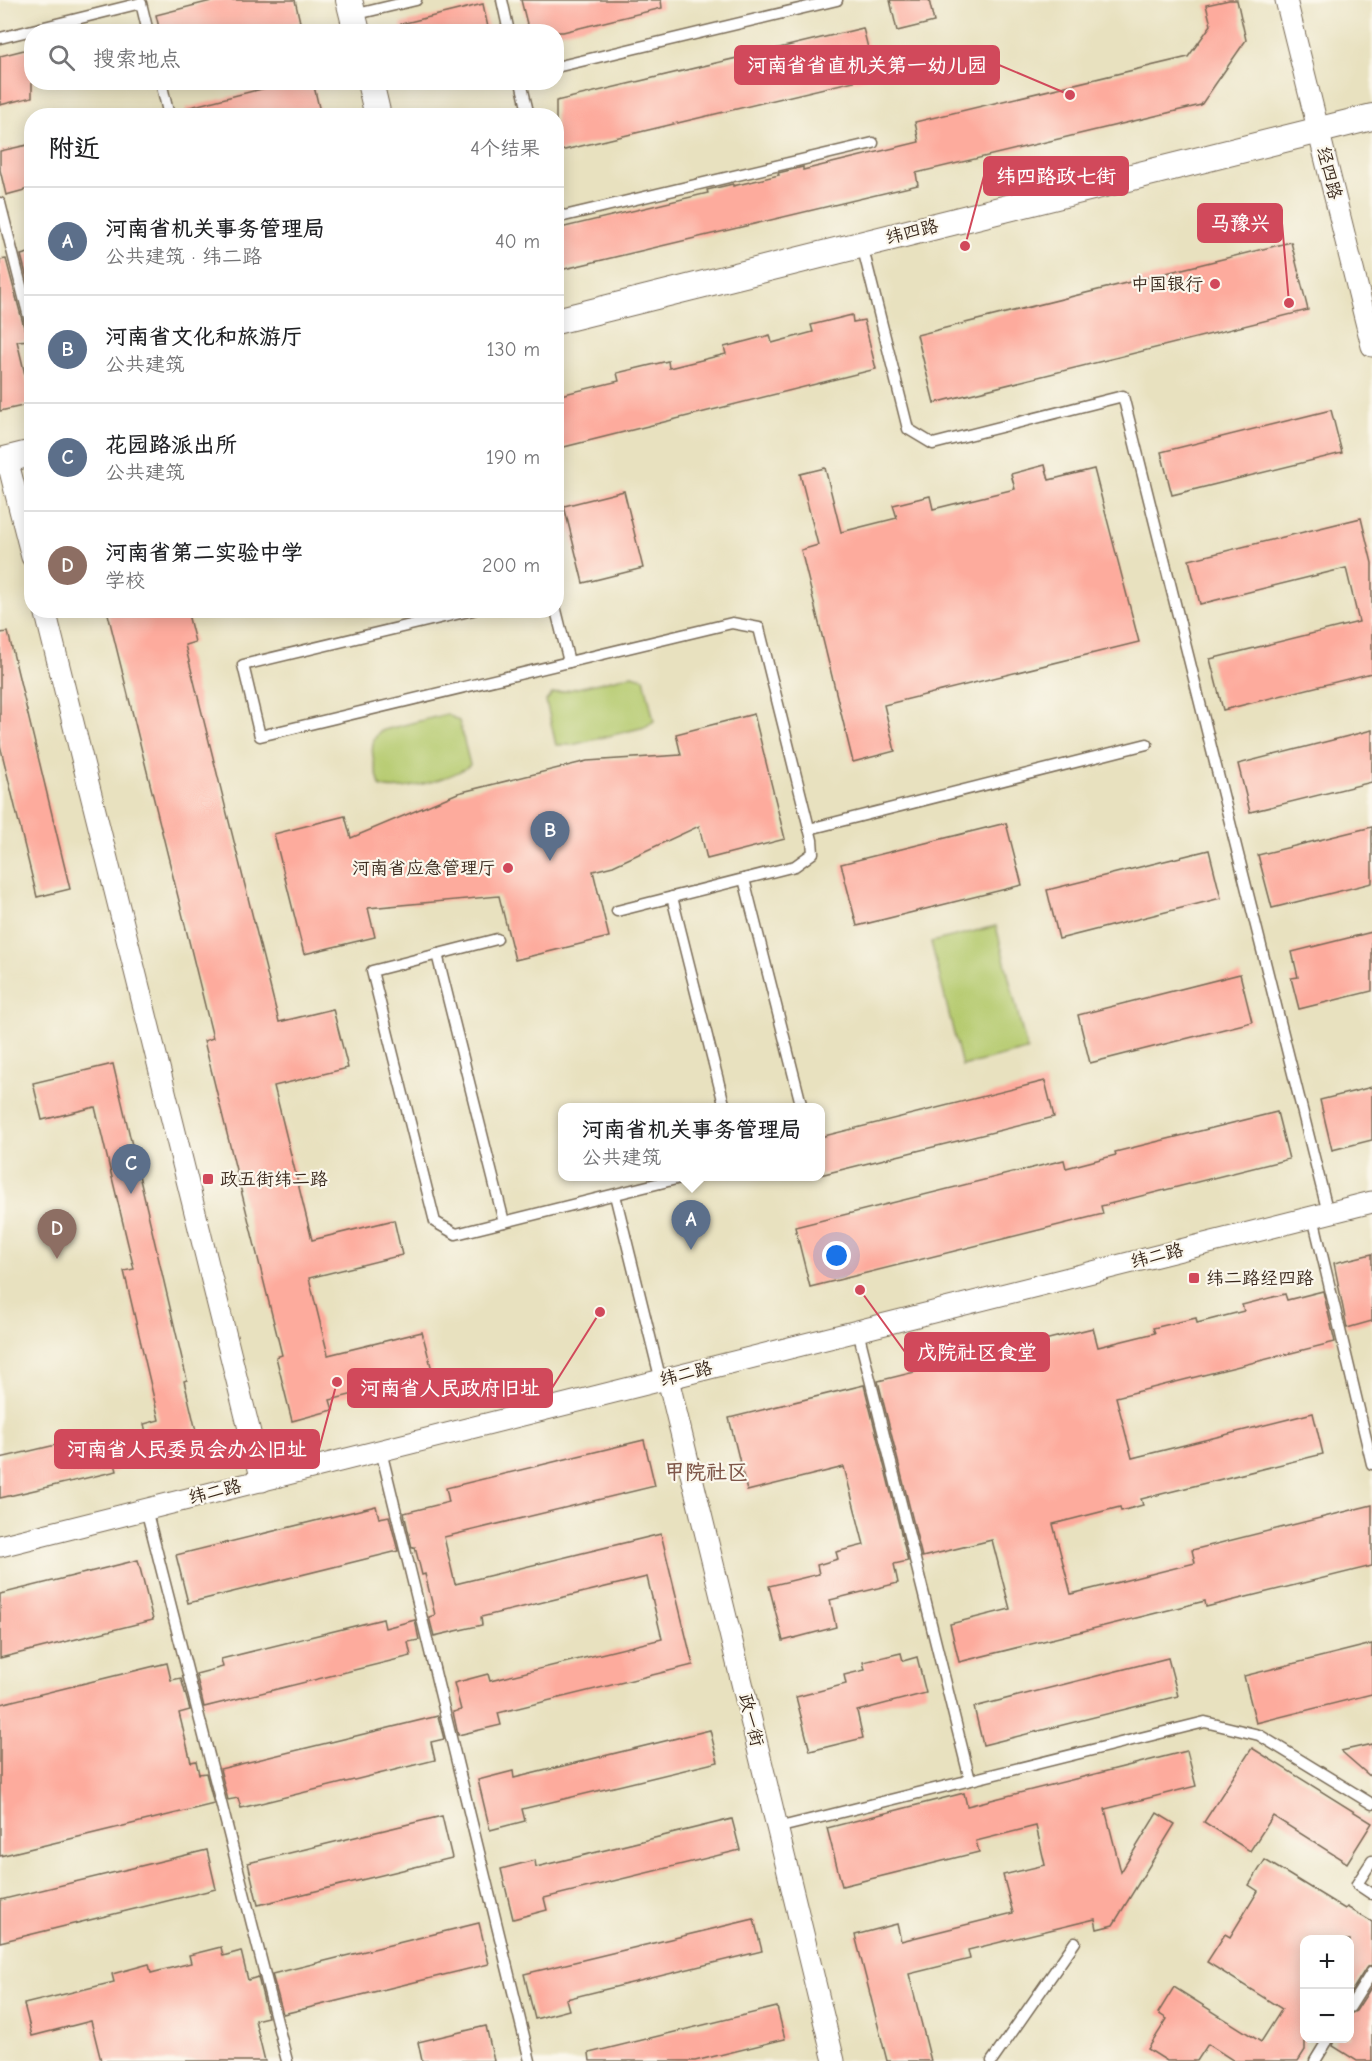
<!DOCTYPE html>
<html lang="zh">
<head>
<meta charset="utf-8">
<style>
	:root { --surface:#fff; --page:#f2f2f2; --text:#202124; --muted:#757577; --line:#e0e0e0; --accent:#db2777 }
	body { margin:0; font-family:"Comic Neue","LXGW WenKai TC",sans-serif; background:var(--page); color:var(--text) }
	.controls { position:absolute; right:18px; bottom:18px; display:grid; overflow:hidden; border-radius:12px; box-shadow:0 3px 15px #0003 }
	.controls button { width:54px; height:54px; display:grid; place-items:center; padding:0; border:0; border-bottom:2px solid var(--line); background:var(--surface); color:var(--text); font:30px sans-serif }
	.you { position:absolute; left:837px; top:1256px; width:21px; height:21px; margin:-15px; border:4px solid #fff; border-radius:50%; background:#1a73e8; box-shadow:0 0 0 9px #1a73e833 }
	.badge { display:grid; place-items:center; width:39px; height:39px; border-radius:50%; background:var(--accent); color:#fff; font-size:20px; font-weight:700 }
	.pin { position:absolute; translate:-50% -50px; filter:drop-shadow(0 2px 3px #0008) }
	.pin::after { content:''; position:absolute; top:32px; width:21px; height:18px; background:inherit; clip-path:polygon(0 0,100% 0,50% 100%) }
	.popup { position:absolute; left:558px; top:1103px; width:267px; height:78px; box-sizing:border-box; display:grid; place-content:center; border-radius:12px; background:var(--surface); filter:drop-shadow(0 2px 4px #0005); font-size:20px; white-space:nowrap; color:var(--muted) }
	.popup b { font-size:22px; color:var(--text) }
	.popup::after { content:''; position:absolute; left:50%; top:100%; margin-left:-12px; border:12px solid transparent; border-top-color:var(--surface) }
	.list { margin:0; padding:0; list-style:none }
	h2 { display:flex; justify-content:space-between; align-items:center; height:78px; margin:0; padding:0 24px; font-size:26px }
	h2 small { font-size:20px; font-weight:400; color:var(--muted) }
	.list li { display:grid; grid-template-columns:39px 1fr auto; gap:18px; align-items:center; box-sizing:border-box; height:108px; padding:0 24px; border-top:2px solid var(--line) }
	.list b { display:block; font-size:22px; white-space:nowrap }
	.list p { margin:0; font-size:20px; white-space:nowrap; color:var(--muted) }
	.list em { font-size:20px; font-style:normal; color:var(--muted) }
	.icon { flex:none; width:33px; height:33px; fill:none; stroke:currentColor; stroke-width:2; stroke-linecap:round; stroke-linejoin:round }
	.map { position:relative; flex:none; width:1372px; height:2061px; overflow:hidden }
	.search { position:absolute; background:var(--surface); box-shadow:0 3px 15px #0003; left:24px; top:24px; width:540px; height:66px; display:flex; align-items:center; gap:15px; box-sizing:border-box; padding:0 21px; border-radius:24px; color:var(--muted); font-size:22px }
	.panel { position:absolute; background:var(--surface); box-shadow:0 3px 15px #0003; left:24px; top:108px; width:540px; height:510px; border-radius:24px }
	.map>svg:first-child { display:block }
	.green { fill:#b5ca6e; stroke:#787a46; stroke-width:1.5 }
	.building { fill:#fdab9d }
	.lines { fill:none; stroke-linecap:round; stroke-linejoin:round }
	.service-casing { stroke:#786a56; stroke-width:13 }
	.minor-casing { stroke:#786a56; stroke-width:23 }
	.tertiary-casing { stroke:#786a56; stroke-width:28 }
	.service { stroke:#fff; stroke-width:10 }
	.minor { stroke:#fff; stroke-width:21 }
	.tertiary { stroke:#fff; stroke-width:26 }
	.poi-dot { fill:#d1495b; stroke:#fbf7ec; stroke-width:2 }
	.labels { text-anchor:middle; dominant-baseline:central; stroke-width:4.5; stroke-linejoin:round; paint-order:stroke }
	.street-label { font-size:18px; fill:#3b2a1e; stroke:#fbf7ec }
	.poi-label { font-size:18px; fill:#3b2a1e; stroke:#fbf7ec; text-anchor:end }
	.quarter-label { font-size:21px; font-weight:bold; fill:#7f574a; stroke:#fbf7ec }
	.leader { fill:none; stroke:#d1495b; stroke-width:2 }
	.callout-dot { fill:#d1495b; stroke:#fbf7ec; stroke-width:2 }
	.callout { fill:#d1495b; stroke:#d1495b; stroke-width:2 }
	.callout-label { font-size:20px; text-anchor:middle; font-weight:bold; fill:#fff }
</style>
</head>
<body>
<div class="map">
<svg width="1372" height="2061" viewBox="0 0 1372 2061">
	<rect width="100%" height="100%" fill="#fbf7ec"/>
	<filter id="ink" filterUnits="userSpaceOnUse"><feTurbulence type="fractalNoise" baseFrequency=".0167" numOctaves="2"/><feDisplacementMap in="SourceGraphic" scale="12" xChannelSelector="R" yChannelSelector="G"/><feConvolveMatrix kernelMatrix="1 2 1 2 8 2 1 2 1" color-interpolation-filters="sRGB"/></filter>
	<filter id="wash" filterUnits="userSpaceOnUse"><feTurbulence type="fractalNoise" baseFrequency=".008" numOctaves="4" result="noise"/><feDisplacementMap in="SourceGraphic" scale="24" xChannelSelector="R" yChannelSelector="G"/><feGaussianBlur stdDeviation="1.35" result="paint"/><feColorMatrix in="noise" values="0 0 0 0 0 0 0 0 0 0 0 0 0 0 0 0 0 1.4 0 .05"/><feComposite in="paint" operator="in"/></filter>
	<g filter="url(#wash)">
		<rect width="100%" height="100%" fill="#e8e1bf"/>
		<g class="green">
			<polygon points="632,675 644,678 654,721 645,727 572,745 556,745 546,701 552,694"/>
			<path d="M447 714 459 721 470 765C454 777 398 795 380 786 376 767 365 745 380 731Z"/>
			<polygon points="996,926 1027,1050 962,1066 931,942"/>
		</g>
		<g id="blocks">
			<g class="building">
				<polygon points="215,0 295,0 300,22 291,24 293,32 160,32 156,15"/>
				<polygon points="521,0 661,0 662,8 563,32 529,32"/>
				<polygon points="890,0 929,0 934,22 897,31"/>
				<polygon points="1229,0 1237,0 1246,40 1201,105 916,173 918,185 556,271 556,229 708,193 707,190 733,184 733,186 779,175 778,173 803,167 803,170 919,142 915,122 1188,57 1211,25 1206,5"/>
				<polygon points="483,4 489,32 402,32 401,24"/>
				<polygon points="863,28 875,76 556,152 556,101"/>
				<polygon points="32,48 32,97 0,105 0,56"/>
				<polygon points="289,82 313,82 321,116 187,116 186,108"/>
				<polygon points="32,144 32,188 6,195 0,170 0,151"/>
				<polygon points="1291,242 1308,310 934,403 917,335"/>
				<polygon points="32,252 32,297 21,255"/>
				<polygon points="6,259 25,331 32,336 32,340 17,341 32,404 0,411 0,260"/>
				<polygon points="852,315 853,322 864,320 876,369 556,449 556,396 619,381 617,373 668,361 669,368 726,354 724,347 770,335 772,343 813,332 811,325"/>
				<polygon points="1331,410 1342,453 1172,495 1161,452"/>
				<polygon points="1045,465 1049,480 1094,469 1139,642 884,705 895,751 853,762 801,550 818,545 800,474 825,468 841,532 897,518 893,505 930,496 933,509 1015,489 1011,474"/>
				<polygon points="624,491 643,568 583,583 564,506"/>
				<polygon points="1361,518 1372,563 1372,673 1223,710 1210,659 1359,622 1346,568 1200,604 1189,560"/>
				<polygon points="107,610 187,610 195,642 185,645 279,1022 333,1009 348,1068 274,1086 312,1240 394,1220 402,1255 309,1278 328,1355 422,1332 433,1374 330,1400 333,1410 292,1421 276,1357 282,1355 204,1041 213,1038"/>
				<polygon points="8,632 70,889 37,897 0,745 0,633"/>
				<polygon points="754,714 785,839 707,859 699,826 613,866 593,871 609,937 515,960 499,896 368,908 375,937 304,954 274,834 345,816 351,838 458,793 587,761 681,755 676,734"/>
				<polygon points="1372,730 1372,782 1250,812 1238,764"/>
				<polygon points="1006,823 1022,885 857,926 841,864"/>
				<polygon points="1372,827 1372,883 1272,908 1258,855"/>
				<polygon points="1209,850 1221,898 1059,939 1047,890"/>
				<polygon points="1372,932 1372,991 1299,1009 1291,978 1298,977 1292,952"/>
				<polygon points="1240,974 1252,1022 1090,1063 1078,1015"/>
				<polygon points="113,1064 187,1380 184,1381 198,1439 187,1454 153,1462 144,1424 159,1420 124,1271 134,1269 95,1107 42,1120 33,1083"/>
				<polygon points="1045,1081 1054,1117 820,1175 820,1137"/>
				<polygon points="1372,1087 1372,1140 1332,1150 1320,1100"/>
				<polygon points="1277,1112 1289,1159 1101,1206 1103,1214 810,1287 795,1227 1064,1160 1066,1168 1116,1155 1115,1152"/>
				<polygon points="1372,1254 1372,1321 1347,1328 1334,1263"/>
				<polygon points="1323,1291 1335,1342 1116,1397 1132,1458 1313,1413 1323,1454 1141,1499 1143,1505 1121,1511 1120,1507 1053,1524 1071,1594 1195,1563 1192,1550 1372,1505 1372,1566 1206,1607 1205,1601 959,1662 950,1624 1010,1609 992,1540 922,1557 878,1381 1093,1328 1098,1347 1155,1333 1153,1328 1196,1318 1197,1323 1244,1311 1242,1305 1285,1294 1287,1300"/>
				<polygon points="864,1385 908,1561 894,1564 898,1583 830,1600 836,1627 783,1641 769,1586 819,1574 817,1565 838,1559 836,1552 864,1545 844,1467 747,1491 729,1418"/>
				<polygon points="107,1433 117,1471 0,1498 0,1458"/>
				<polygon points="644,1440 655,1486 444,1537 455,1584 661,1534 693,1665 498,1713 501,1725 458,1735 453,1712 461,1710 454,1683 488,1674 490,1681 662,1639 647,1577 481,1617 482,1625 434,1636 429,1617 435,1615 425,1574 422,1575 415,1547 412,1548 404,1513 449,1502 446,1488"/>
				<polygon points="376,1506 379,1518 389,1516 398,1551 188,1603 176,1555"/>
				<polygon points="138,1560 153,1620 0,1658 0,1594"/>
				<polygon points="383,1619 385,1628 415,1620 419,1640 408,1642 411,1656 204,1707 196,1674 223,1667 221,1659"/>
				<polygon points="1372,1644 1372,1694 1256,1723 1244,1676"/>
				<polygon points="901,1653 903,1661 917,1657 926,1693 857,1711 863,1738 810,1751 796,1697 846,1684 844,1675 865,1670 863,1662"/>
				<polygon points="1168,1658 1178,1696 983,1745 974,1707"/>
				<polygon points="167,1663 171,1680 181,1678 190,1710 179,1713 191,1762 196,1761 199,1774 206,1773 214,1804 0,1856 0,1704"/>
				<polygon points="438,1716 444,1739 431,1742 435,1760 241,1808 238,1798 228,1800 220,1769"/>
				<polygon points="710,1730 718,1762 522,1809 525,1821 490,1830 478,1780 513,1771 514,1778"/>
				<polygon points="1372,1744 1372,1778 1341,1751"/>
				<polygon points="1252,1748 1372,1823 1347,1863 1273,1816 1250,1851 1204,1822"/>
				<polygon points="1187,1751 1196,1786 1105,1809 1121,1872 1157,1813 1175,1824 1113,1925 1097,1929 1095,1919 968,1950 970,1959 909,1974 931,2061 887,2061 855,1935 897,1924 901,1941 1013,1913 1003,1875 1045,1865 1036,1826 976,1841 979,1852 842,1886 827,1828 964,1793 967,1806"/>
				<polygon points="442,1816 452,1858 258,1905 248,1863"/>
				<polygon points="732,1819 740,1850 544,1898 547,1910 513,1919 501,1869 535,1860 536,1867"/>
				<polygon points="207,1850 216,1889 0,1942 0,1900"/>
				<polygon points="1265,1860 1345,1909 1347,1907 1372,1922 1372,1965 1366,1968 1350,1994 1350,1940 1305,1940 1305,2050 1298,2061 1234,2061 1208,2044 1197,2061 1167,2061 1148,2049 1167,2019 1158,2013 1174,1987 1261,2042 1282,2009 1207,1962 1225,1934 1230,1937 1258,1891 1249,1885"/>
				<polygon points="754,1919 762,1951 566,1999 569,2010 535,2019 524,1974"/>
				<polygon points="479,1923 489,1964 283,2014 272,1974"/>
				<polygon points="221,1947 223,1956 241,1951 248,1980 258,1977 268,2017 255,2020 265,2061 101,2061 91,2021 32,2036 24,2004 114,1982 112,1974 149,1964 151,1973 191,1963 189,1955"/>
				<polygon points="1372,1986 1372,2061 1357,2061 1333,2046 1336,2038 1350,2038 1350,2014 1356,2011"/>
				<polygon points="777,2007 785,2039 695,2061 590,2061 589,2053"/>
				<polygon points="486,2026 494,2061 422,2061 418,2042"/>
			</g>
		</g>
	</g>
	<g filter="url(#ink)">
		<use href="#blocks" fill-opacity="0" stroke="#786a56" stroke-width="1.5"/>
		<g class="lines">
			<g class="service-casing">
				<g id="service">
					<polyline points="502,0 509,32"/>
					<polyline points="353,15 416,0"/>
					<polyline points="0,38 141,3 148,32"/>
					<polyline points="556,67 837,0"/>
					<polyline points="161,82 169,116"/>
					<polyline points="521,82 529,116"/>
					<polyline points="0,203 32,329"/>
					<polyline points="556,212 564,216 873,143"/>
					<polyline points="862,245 908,429 933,444 1123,396 1328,1213"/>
					<polyline points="473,610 243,665 260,736 732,623 759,628 812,840 813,853 795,866 617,911"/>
					<polyline points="556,610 569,662"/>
					<polyline points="809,829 1147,744"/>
					<polyline points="744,879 802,1108"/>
					<polyline points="672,897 725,1108"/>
					<polyline points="497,939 372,971 435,1222 456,1234 688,1176"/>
					<polyline points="437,954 504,1222"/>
					<polyline points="615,1195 661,1381"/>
					<polyline points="1313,1217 1372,1464"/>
					<polyline points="858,1331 970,1780"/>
					<polyline points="381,1451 530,2061"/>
					<polyline points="146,1509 287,2061"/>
					<polyline points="777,1828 1205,1722 1259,1735 1372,1804"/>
					<polyline points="1372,1861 1357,1884 1372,1894"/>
					<polyline points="1350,2007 1372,1972"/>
					<polyline points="992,2061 1075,1942"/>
					<polyline points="1315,2061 1329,2038"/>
				</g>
			</g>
			<g class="minor-casing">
				<g id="minor">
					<polyline points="1286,0 1372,346"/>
					<polyline points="7,459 32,557"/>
					<polyline points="45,610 262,1481"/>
					<polyline points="668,1379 834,2061"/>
					<polyline points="0,1546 1372,1202"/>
				</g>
			</g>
			<g class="tertiary-casing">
				<g id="tertiary">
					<polyline points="349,0 357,32"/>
					<polyline points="370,82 378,116"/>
					<polyline points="556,321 1372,117"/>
					<polyline points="0,461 32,453"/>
				</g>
			</g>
			<use href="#service" class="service"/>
			<use href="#minor" class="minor"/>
			<use href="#tertiary" class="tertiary"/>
		</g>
	</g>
	<g class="poi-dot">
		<circle cx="1215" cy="284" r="6"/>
		<circle cx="508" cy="868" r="6"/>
		<rect x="202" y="1173" width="12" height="12" rx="3"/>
		<rect x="1188" y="1272" width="12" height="12" rx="3"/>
	</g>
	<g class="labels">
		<g class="street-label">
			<text transform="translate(1329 173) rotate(76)">经四路</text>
			<text transform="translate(912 232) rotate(-14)">纬四路</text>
			<text transform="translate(1157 1256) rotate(-14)">纬二路</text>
			<text transform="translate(686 1374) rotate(-14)">纬二路</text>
			<text transform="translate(215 1492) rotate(-14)">纬二路</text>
			<text transform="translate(751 1720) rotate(76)">政一街</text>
		</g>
		<g class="poi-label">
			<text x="1203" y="284">中国银行</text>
			<text x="496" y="868">河南省应急管理厅</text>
			<text x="220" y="1179" text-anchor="start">政五街纬二路</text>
			<text x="1206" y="1278" text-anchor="start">纬二路经四路</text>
		</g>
		<g class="quarter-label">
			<text x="706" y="1472">甲院社区</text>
		</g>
	</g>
	<path class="leader" d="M1070 95L999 65M965 246L984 176M1289 303L1282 223M860 1290L905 1352M600 1312L552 1388M337 1382L319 1449"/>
	<g class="callout-dot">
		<circle cx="1070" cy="95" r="6"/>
		<circle cx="965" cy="246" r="6"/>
		<circle cx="1289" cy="303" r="6"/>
		<circle cx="860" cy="1290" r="6"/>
		<circle cx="600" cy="1312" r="6"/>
		<circle cx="337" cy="1382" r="6"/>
	</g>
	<g class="callout">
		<rect x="735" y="46" width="264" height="38" rx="6"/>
		<rect x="984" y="157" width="144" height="38" rx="6"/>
		<rect x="1198" y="204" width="84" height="38" rx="6"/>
		<rect x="905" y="1333" width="144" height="38" rx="6"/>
		<rect x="348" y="1369" width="204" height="38" rx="6"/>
		<rect x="55" y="1430" width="264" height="38" rx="6"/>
	</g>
	<g class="callout-label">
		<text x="867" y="72">河南省省直机关第一幼儿园</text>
		<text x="1056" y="183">纬四路政七街</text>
		<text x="1240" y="230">马豫兴</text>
		<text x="977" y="1359">戊院社区食堂</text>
		<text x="450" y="1395">河南省人民政府旧址</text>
		<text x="187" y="1456">河南省人民委员会办公旧址</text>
	</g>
</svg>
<div class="controls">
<button>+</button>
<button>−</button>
</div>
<div class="you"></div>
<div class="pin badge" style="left:691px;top:1250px;background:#5c6f8a">A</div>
<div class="popup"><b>河南省机关事务管理局</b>公共建筑</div>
<div class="pin badge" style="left:550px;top:861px;background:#5c6f8a">B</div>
<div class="pin badge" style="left:131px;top:1194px;background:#5c6f8a">C</div>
<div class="pin badge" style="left:57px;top:1259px;background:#8d6e63">D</div>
<div class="search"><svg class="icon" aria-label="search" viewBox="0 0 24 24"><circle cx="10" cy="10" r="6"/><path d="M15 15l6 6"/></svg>搜索地点</div>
<section class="panel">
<h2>附近<small>4个结果</small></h2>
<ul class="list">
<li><span class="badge" style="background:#5c6f8a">A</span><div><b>河南省机关事务管理局</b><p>公共建筑 · 纬二路</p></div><em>40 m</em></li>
<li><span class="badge" style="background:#5c6f8a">B</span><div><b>河南省文化和旅游厅</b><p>公共建筑</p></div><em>130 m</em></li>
<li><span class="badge" style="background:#5c6f8a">C</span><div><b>花园路派出所</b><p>公共建筑</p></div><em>190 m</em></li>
<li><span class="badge" style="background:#8d6e63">D</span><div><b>河南省第二实验中学</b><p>学校</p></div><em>200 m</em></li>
</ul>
</section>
</div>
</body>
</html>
